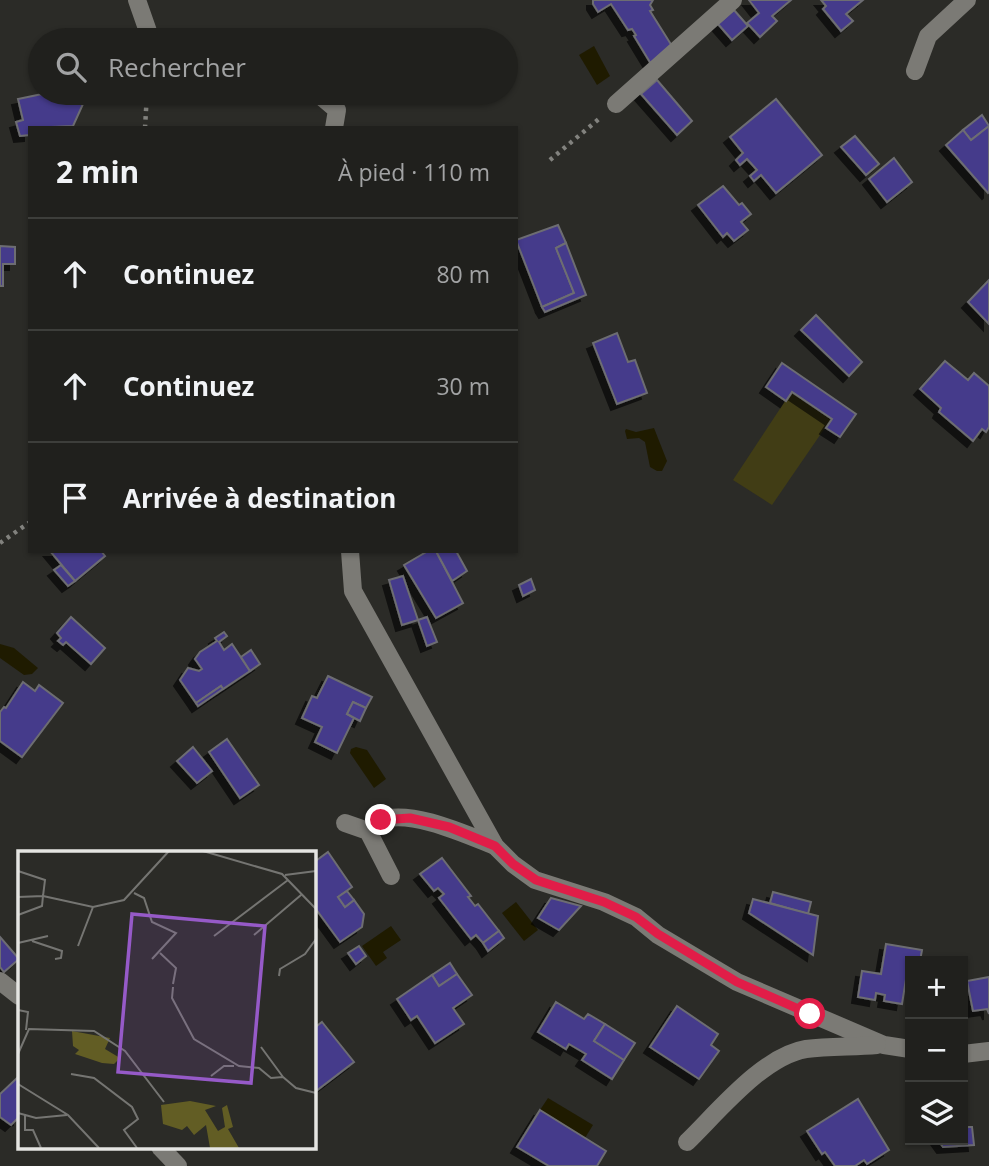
<!DOCTYPE html>
<html lang="fr">
<head>
<meta charset="utf-8">
<style>
	:root { --surface:#20201d; --page:#282826; --text:#f1f3f6; --muted:#a2a3a4; --line:#3d3e3b }
	body { margin:0; font-family:"Open Sans",sans-serif; background:var(--page); color:var(--text) }
	.controls { position:absolute; right:21px; bottom:21px; display:grid; overflow:hidden; border-radius:0px; box-shadow:0 2px 5px #0004 }
	.controls button { width:63px; height:63px; display:grid; place-items:center; padding:0; border:0; border-bottom:2px solid var(--line); background:var(--surface); color:var(--text); font:35px sans-serif }
	.stop { position:absolute; width:21px; height:21px; margin:-16px; border:5px solid #e11d48; border-radius:50%; background:#fff }
	.stop.end { background:#e11d48; border-color:#fff; box-shadow:0 2px 7px #0008 }
	.list { margin:0; padding:0; list-style:none }
	h2 { display:flex; justify-content:space-between; align-items:center; height:91px; margin:0; padding:0 28px; font-size:30px }
	h2 small { font-size:23px; font-weight:400; color:var(--muted) }
	.list li { display:grid; grid-template-columns:46px 1fr auto; gap:21px; align-items:center; box-sizing:border-box; height:112px; padding:0 28px; border-top:2px solid var(--line) }
	.list b { display:block; font-size:26px; white-space:nowrap }
	.list em { font-size:23px; font-style:normal; color:var(--muted) }
	.icon { flex:none; width:38px; height:38px; fill:none; stroke:currentColor; stroke-width:2; stroke-linecap:round; stroke-linejoin:round }
	.map { position:relative; flex:none; width:989px; height:1166px; overflow:hidden }
	.search { position:absolute; background:var(--surface); box-shadow:0 2px 5px #0004; left:28px; top:28px; width:490px; height:77px; display:flex; align-items:center; gap:18px; box-sizing:border-box; padding:0 24px; border-radius:38px; color:var(--muted); font-size:26px }
	.panel { position:absolute; background:var(--surface); box-shadow:0 2px 5px #0004; left:28px; top:126px; width:490px; height:427px; border-radius:0px }
	.map>svg:first-child { display:block }
	.green { fill:#413d15 }
	.water { fill:#1f1b00 }
	.building { fill:#453a8b; stroke:#6d6d72; stroke-width:2; filter:url(#shadow) }
	.lines { fill:none; stroke-linecap:round; stroke-linejoin:round }
	.path { stroke:#82827e; stroke-width:4.5; stroke-dasharray:3.5 5; stroke-linecap:butt }
	.minor { stroke:#7b7a75; stroke-width:18 }
	.route { stroke:#e11d48; stroke-width:9 }
	.inset-road { fill:none; stroke:#757572; stroke-width:2 }
	.view { fill:#965ac8; fill-opacity:0.15; stroke:#965ac8; stroke-width:3.5 }
	.inset-edge { fill:none; stroke:#e5e5e2; stroke-width:3.5 }
</style>
</head>
<body>
<div class="map">
<svg width="989" height="1166" viewBox="0 0 989 1166">
	<defs>
		<filter id="shadow"><feDropShadow dx="-6" dy="6" stdDeviation="0" flood-color="#0009"/></filter>
	</defs>
	<rect width="100%" height="100%" fill="#2b2b27"/>
	<polygon class="green" points="791,392 831,419 772,505 733,480"/>
	<g class="water">
		<polygon points="594,46 610,76 597,85 579,55"/>
		<polygon points="654,428 667,461 662,471 657,471 650,467 645,442 639,438 627,439 625,431 626,429 636,432"/>
		<polygon points="0,644 14,648 38,668 32,674 24,675 0,658"/>
		<polygon points="356,747 367,750 386,779 374,788 350,753 351,749"/>
		<polygon points="516,902 538,930 524,941 502,913"/>
		<polygon points="391,926 401,940 383,952 387,958 376,966 362,946"/>
		<polygon points="548,1098 593,1125 585,1138 540,1110"/>
	</g>
	<g class="building">
		<polygon points="593,0 653,0 650,5 653,10 650,11 672,46 651,64 634,36 636,35 632,29 628,30 611,4 598,12 593,4"/>
		<polygon points="749,0 791,0 772,16 777,21 760,37 747,23 759,13"/>
		<polygon points="821,0 863,0 846,14 853,21 841,31 823,9 826,6"/>
		<polygon points="734,10 748,26 732,40 718,24"/>
		<polygon points="657,80 692,121 677,135 641,94"/>
		<polygon points="47,93 88,93 73,126 30,128 30,135 20,136 16,122 23,120 18,99"/>
		<polygon points="776,99 822,155 776,193 761,175 754,181 750,176 757,170 747,159 740,165 736,160 743,153 730,137"/>
		<polygon points="982,115 989,126 971,140 963,130"/>
		<polygon points="989,126 989,192 988,193 946,145 963,130 971,140"/>
		<polygon points="855,136 879,164 866,175 841,147"/>
		<polygon points="894,158 912,182 887,202 869,179"/>
		<polygon points="723,186 739,205 742,203 751,214 741,222 748,230 734,241 727,233 723,237 698,205"/>
		<polygon points="558,225 566,243 556,248 574,293 542,307 516,240"/>
		<polygon points="566,243 586,295 545,312 542,307 574,293 556,248"/>
		<polygon points="0,246 15,247 15,264 3,264 3,286 0,286"/>
		<polygon points="989,280 989,324 968,302"/>
		<polygon points="816,315 862,362 849,376 801,330"/>
		<polygon points="617,333 628,362 635,360 647,393 617,404 593,343"/>
		<polygon points="945,361 968,380 974,373 989,386 989,427 986,432 982,429 973,441 939,412 941,408 920,389"/>
		<polygon points="782,363 856,414 840,437 826,428 832,419 792,392 786,401 766,387"/>
		<polygon points="50,551 101,551 105,556 75,581"/>
		<polygon points="428,551 436,551 463,603 436,618 404,565"/>
		<polygon points="440,551 456,551 467,571 452,581 437,553"/>
		<polygon points="61,565 75,581 68,586 54,570"/>
		<polygon points="403,576 418,620 402,625 389,580"/>
		<polygon points="531,579 535,590 523,596 519,585"/>
		<polygon points="71,617 105,648 91,664 66,642 63,645 58,641 61,638 57,633"/>
		<polygon points="427,617 437,642 427,646 418,620"/>
		<polygon points="224,632 227,636 219,642 224,650 232,644 250,671 223,689 221,686 196,703 180,680 188,668 199,671 202,669 195,659 200,652 217,641 215,638"/>
		<polygon points="251,650 260,664 250,671 241,657"/>
		<polygon points="328,676 372,697 366,708 353,702 347,714 354,718 337,753 315,742 322,727 302,718 312,696 317,698"/>
		<polygon points="23,682 35,691 39,685 63,703 22,757 0,741 0,712 4,707 6,708"/>
		<polygon points="221,686 223,689 198,706 196,703"/>
		<polygon points="353,702 366,708 360,721 347,714"/>
		<polygon points="227,739 259,785 240,798 209,752"/>
		<polygon points="193,747 212,771 197,783 177,761"/>
		<polygon points="328,852 352,887 338,897 345,907 354,900 364,914 362,927 340,942 313,905 315,898 313,896 313,863"/>
		<polygon points="442,858 471,896 468,897 475,906 478,904 499,931 483,943 476,935 471,939 439,898 444,894 438,888 434,891 420,874"/>
		<polygon points="347,891 354,900 345,907 338,897"/>
		<polygon points="773,892 811,902 808,914 770,903"/>
		<polygon points="551,898 581,906 559,930 538,918"/>
		<polygon points="753,899 818,916 813,955 749,913"/>
		<polygon points="499,931 504,938 488,951 483,943"/>
		<polygon points="0,937 19,959 4,972 0,967"/>
		<polygon points="886,944 922,950 920,961 910,961 910,980 906,979 902,1004 884,1001 885,995 876,993 875,1000 858,997 862,971 881,974"/>
		<polygon points="359,946 366,956 356,964 348,953"/>
		<polygon points="450,963 457,974 439,986 432,975"/>
		<polygon points="457,974 472,995 453,1008 464,1024 435,1043 417,1016 411,1020 397,999 432,975 439,986"/>
		<polygon points="989,977 989,1014 987,1009 973,1011 967,981"/>
		<polygon points="556,1002 584,1019 588,1014 605,1024 594,1041 624,1060 612,1079 582,1060 586,1054 569,1044 566,1049 538,1032"/>
		<polygon points="677,1006 718,1034 711,1045 719,1051 699,1079 650,1047"/>
		<polygon points="322,1022 354,1062 316,1091 313,1087 313,1029"/>
		<polygon points="605,1024 635,1043 624,1060 594,1041"/>
		<polygon points="17,1078 19,1081 19,1120 18,1118 11,1125 0,1117 0,1094"/>
		<polygon points="858,1099 889,1150 867,1164 864,1160 855,1166 835,1166 825,1152 822,1154 807,1131"/>
		<polygon points="963,1103 966,1127 972,1127 974,1145 943,1147 938,1140 963,1140"/>
		<polygon points="540,1110 606,1151 597,1166 549,1166 517,1147"/>
	</g>
	<g class="lines">
		<g class="path">
			<polyline points="145,128 147,93"/>
			<polyline points="550,160 600,118"/>
			<polyline points="0,543 30,522"/>
		</g>
		<g class="minor">
			<polyline points="137,0 151,40"/>
			<polyline points="915,71 928,36 967,0"/>
			<polyline points="317,93 337,110 334,128"/>
			<polyline points="616,104 733,0"/>
			<polyline points="350,551 353,591 495,846 513,864 535,880 604,902 636,917 658,935 737,982 884,1045 910,1049"/>
			<polyline points="345,823 368,831 391,876"/>
			<path d="M368 831C372 828 377 822 381 820 411 809 467 835 495 846"/>
			<polyline points="0,981 19,996"/>
			<polyline points="963,1054 989,1051"/>
			<path d="M687 1142C718 1112 763 1056 806 1049 829 1046 854 1047 877 1045"/>
			<polyline points="160,1147 178,1166"/>
		</g>
	</g>
	<g class="lines">
		<polyline class="route" points="381,820 410,818 449,827 495,846 513,864 536,880 604,902 636,917 658,934 737,982 810,1014"/>
	</g>
	<g transform="translate(18 851)">
		<rect width="298" height="298" fill="#2b2b27"/>
		<path d="M54 180 92 187 87 198 102 207 96 213 84 212 57 203 61 199 55 195ZM172 250 198 255 187 259 200 280 207 276 204 257 209 254 215 276 210 278 221 297H192L188 274 176 284 169 275 164 279 145 273 143 254Z" fill="#625d24"/>
		<path class="inset-road" d="M185 0 264 23 298 58M0 20 27 29 25 45 0 46M267 24 298 20M116 42 126 47 134 71 158 82 134 108M0 64 24 55 25 45 75 56 106 49 151 0M236 84 283 44M196 85 270 29M14 90 44 100 43 107 37 108M0 92 30 85M60 95 75 56M142 102 158 117 155 133M261 125 262 118 287 103 298 88M155 136 154 147 176 188 221 215 241 217 253 227 265 226 278 237 298 242M0 159 10 161 8 179M243 196 265 226M0 203 11 178 76 180 107 200 146 251M53 223 76 227 114 256 120 268 106 279 119 297M193 225 206 215H216M0 233 50 264 81 297M0 262 18 267 49 264M7 263V279H15L23 297"/>
		<path class="view" d="M114 63 247 75 233 232 100 221Z"/>
		<rect width="298" height="298" class="inset-edge"/>
	</g>
</svg>
<div class="controls">
<button>+</button>
<button>−</button>
<button><svg class="icon" aria-label="layers" viewBox="0 0 24 24"><path d="M12 4l9 5-9 5-9-5zM3 14l9 5 9-5"/></svg></button>
</div>
<div class="stop" style="left:810px;top:1014px"></div>
<div class="stop end" style="left:381px;top:820px"></div>
<div class="search"><svg class="icon" aria-label="search" viewBox="0 0 24 24"><circle cx="10" cy="10" r="6"/><path d="M15 15l6 6"/></svg>Rechercher</div>
<section class="panel">
<h2>2 min<small>À pied · 110 m</small></h2>
<ul class="list">
<li><svg class="icon" aria-label="ahead" viewBox="0 0 24 24"><path d="M12 20V5M6 11l6-6 6 6"/></svg><div><b>Continuez</b></div><em>80 m</em></li>
<li><svg class="icon" aria-label="ahead" viewBox="0 0 24 24"><path d="M12 20V5M6 11l6-6 6 6"/></svg><div><b>Continuez</b></div><em>30 m</em></li>
<li><svg class="icon" aria-label="arrive" viewBox="0 0 24 24"><path d="M6 21V4h12l-3 4 3 4H6"/></svg><div><b>Arrivée à destination</b></div></li>
</ul>
</section>
</div>
</body>
</html>
